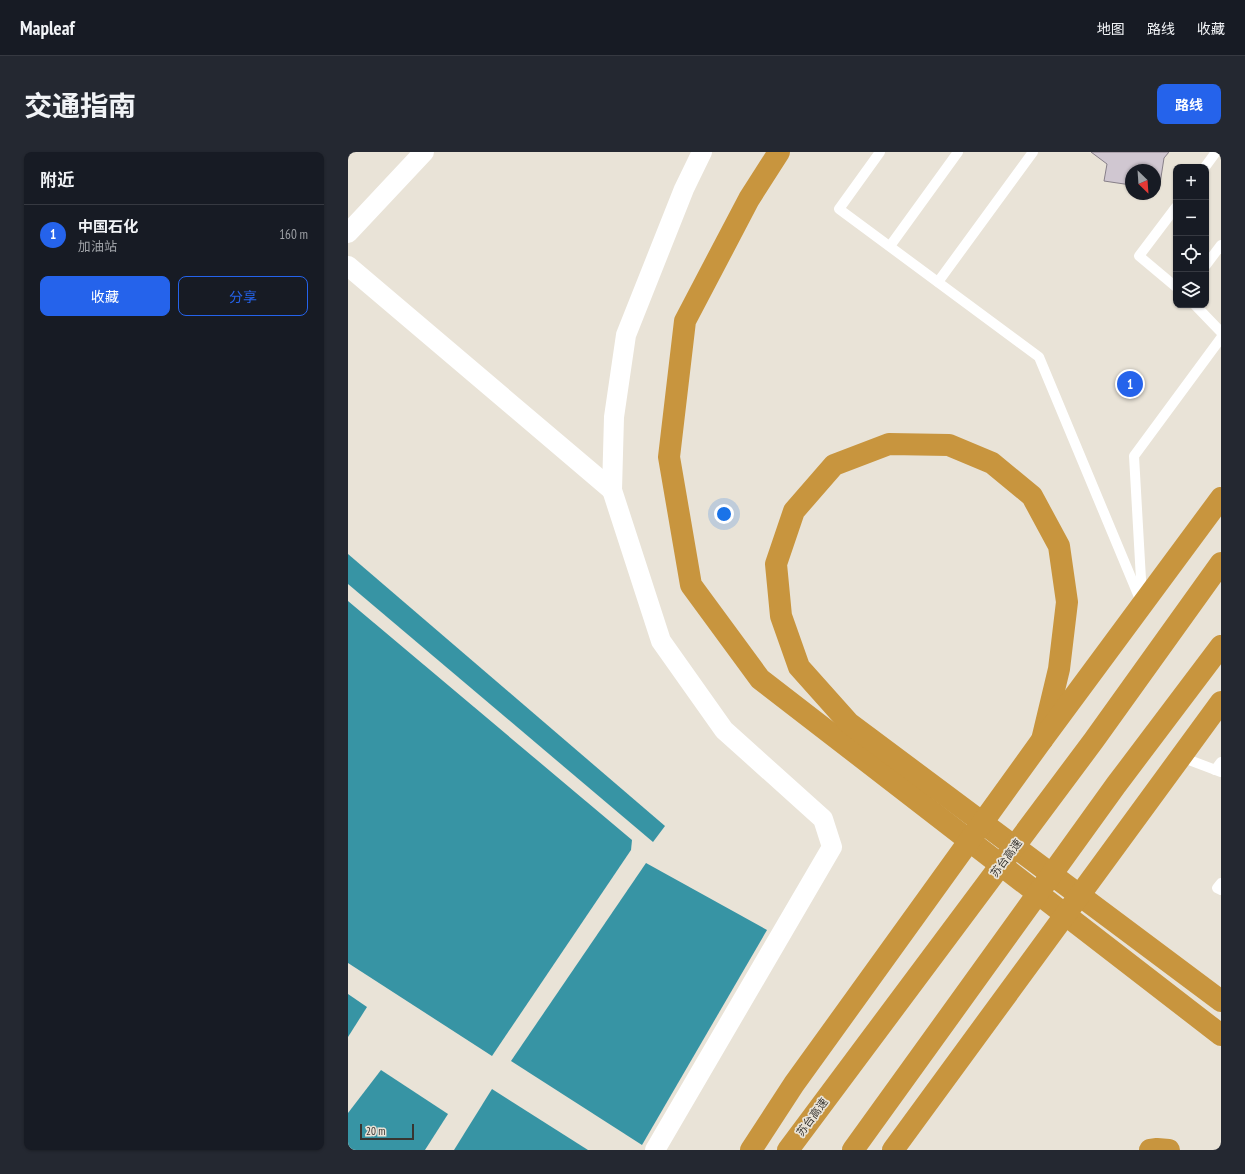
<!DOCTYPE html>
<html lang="zh">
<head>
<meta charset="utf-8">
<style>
	:root { --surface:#171b24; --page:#242831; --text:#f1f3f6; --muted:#9ea1a6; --line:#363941; --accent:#2563eb }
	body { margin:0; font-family:"PT Sans Narrow","Noto Sans SC",sans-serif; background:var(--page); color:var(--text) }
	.controls { position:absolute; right:12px; top:12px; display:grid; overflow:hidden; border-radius:8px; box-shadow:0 1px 3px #0004 }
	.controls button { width:36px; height:36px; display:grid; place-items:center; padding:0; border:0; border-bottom:1px solid var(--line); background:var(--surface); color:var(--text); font:20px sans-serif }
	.compass { position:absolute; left:777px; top:12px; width:36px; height:36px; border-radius:50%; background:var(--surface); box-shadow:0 1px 3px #0004; rotate:155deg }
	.scale { position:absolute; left:12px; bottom:10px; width:54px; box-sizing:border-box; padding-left:4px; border:2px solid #383531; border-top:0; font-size:11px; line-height:14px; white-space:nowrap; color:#383531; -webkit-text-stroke:3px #e9e3d7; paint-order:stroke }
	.you { position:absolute; left:376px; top:362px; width:14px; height:14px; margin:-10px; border:3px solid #fff; border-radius:50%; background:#1a73e8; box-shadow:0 0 0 6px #1a73e833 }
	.badge { display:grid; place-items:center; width:26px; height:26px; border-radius:50%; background:var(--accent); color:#fff; font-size:13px; font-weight:700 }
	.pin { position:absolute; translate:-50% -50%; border:2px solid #fff; box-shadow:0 1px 4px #0006 }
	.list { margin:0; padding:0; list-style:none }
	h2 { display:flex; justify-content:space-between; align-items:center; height:52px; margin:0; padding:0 16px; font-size:17px }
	h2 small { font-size:13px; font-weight:400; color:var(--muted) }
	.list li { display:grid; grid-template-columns:26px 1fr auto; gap:12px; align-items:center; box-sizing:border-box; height:60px; padding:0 16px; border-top:1px solid var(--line) }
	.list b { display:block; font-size:15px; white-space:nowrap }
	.list p { margin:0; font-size:13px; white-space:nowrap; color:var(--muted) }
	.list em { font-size:13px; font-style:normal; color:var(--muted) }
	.actions { display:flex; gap:8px; padding:12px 16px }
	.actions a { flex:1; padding:9px 0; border:1px solid var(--accent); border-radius:8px; text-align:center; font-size:14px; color:var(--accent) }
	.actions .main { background:var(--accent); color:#fff }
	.icon { flex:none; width:22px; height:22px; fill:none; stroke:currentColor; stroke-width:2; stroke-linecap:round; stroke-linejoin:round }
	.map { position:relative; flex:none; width:873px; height:998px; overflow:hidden; border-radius:8px }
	header { display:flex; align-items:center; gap:24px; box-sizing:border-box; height:56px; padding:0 20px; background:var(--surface); border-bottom:1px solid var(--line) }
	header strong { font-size:19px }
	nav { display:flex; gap:22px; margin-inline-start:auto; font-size:14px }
	.intro { display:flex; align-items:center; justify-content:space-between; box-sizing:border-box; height:96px; padding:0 24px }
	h1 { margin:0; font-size:28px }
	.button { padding:10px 18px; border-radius:8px; background:var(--accent); color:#fff; font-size:14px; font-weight:700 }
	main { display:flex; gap:24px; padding:0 24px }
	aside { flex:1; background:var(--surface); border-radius:8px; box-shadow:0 1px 3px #0004 }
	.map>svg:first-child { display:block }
	.water { fill:#3794a4 }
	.building { fill:#d0c7d1; stroke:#877f88 }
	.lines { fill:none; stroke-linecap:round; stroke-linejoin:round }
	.lane { stroke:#fff; stroke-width:10 }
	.street { stroke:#fff; stroke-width:20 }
	.highway { stroke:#c8953e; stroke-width:22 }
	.labels { text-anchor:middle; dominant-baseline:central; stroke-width:3.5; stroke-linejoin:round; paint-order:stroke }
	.street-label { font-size:11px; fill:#383531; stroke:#e9e3d7 }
</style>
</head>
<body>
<header>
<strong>Mapleaf</strong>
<nav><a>地图</a><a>路线</a><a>收藏</a></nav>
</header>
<div class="intro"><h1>交通指南</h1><a class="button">路线</a></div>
<main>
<aside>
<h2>附近<small></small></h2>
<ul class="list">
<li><span class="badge">1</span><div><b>中国石化</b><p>加油站</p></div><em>160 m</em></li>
</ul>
<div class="actions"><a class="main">收藏</a><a>分享</a></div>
</aside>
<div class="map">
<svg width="873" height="998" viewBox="0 0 873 998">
	<rect width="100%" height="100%" fill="#e9e3d7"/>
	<g class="water">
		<polygon points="0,402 317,674 305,690 0,432"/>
		<polygon points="0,449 284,688 283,698 144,904 0,811"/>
		<polygon points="298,711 419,778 294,993 163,909"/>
		<polygon points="0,842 19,855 0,885"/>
		<polygon points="33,918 100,962 77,998 0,998 0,961"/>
		<polygon points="144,937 240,998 106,998"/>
	</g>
	<polygon class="building" points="743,0 821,0 816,6 811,38 807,38 807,18 783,18 783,33 756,29 759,12"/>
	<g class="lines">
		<g class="lane">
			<polyline points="532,0 491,57 691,205 794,452"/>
			<polyline points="857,15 868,0"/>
			<polyline points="828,55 791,104 828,135"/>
			<polyline points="542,94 610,0"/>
			<polyline points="858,113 873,93"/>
			<polyline points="590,130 685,0"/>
			<polyline points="847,153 873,180"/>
			<polyline points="794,445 786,304 873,186"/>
			<polyline points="833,605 873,620"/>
			<polyline points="867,618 873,610"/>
			<polyline points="873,731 869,736 873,738"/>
		</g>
		<g class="street">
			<polyline points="0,81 76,0"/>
			<polyline points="0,114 264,338"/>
			<polyline points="307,998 484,695 475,667 376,578 313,489 264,338 266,265 278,183 336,37 354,0"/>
		</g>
		<g class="highway">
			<polyline points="431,0 401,47 337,169 321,305 343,433 412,527 873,883"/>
			<polyline points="694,588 711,517 719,450 711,394 684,344 644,311 601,293 541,292 486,313 446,359 428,412 433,464 451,515 501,571 873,849"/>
			<polyline points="403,998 446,932 694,588 873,346"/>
			<polyline points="440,998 746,588 873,411"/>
			<polyline points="505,998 768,633 873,494"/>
			<polyline points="545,998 873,550"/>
			<polyline points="802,998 809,997 821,998"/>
		</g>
	</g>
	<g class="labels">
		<g class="street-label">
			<text transform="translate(658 706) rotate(-53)">苏台高速</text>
			<text transform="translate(464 965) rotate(-53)">苏台高速</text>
		</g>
	</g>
</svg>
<div class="controls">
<button>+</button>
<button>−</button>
<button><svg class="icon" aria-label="locate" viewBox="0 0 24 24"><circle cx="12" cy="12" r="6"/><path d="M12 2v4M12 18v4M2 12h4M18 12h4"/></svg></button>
<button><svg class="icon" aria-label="layers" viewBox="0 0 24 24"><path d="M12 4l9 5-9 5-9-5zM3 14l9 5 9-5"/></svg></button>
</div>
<svg class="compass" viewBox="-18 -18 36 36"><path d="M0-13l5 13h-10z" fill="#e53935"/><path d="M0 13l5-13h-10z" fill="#9ea1a6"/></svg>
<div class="scale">20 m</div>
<div class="you"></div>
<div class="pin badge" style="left:782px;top:232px">1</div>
</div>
</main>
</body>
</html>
